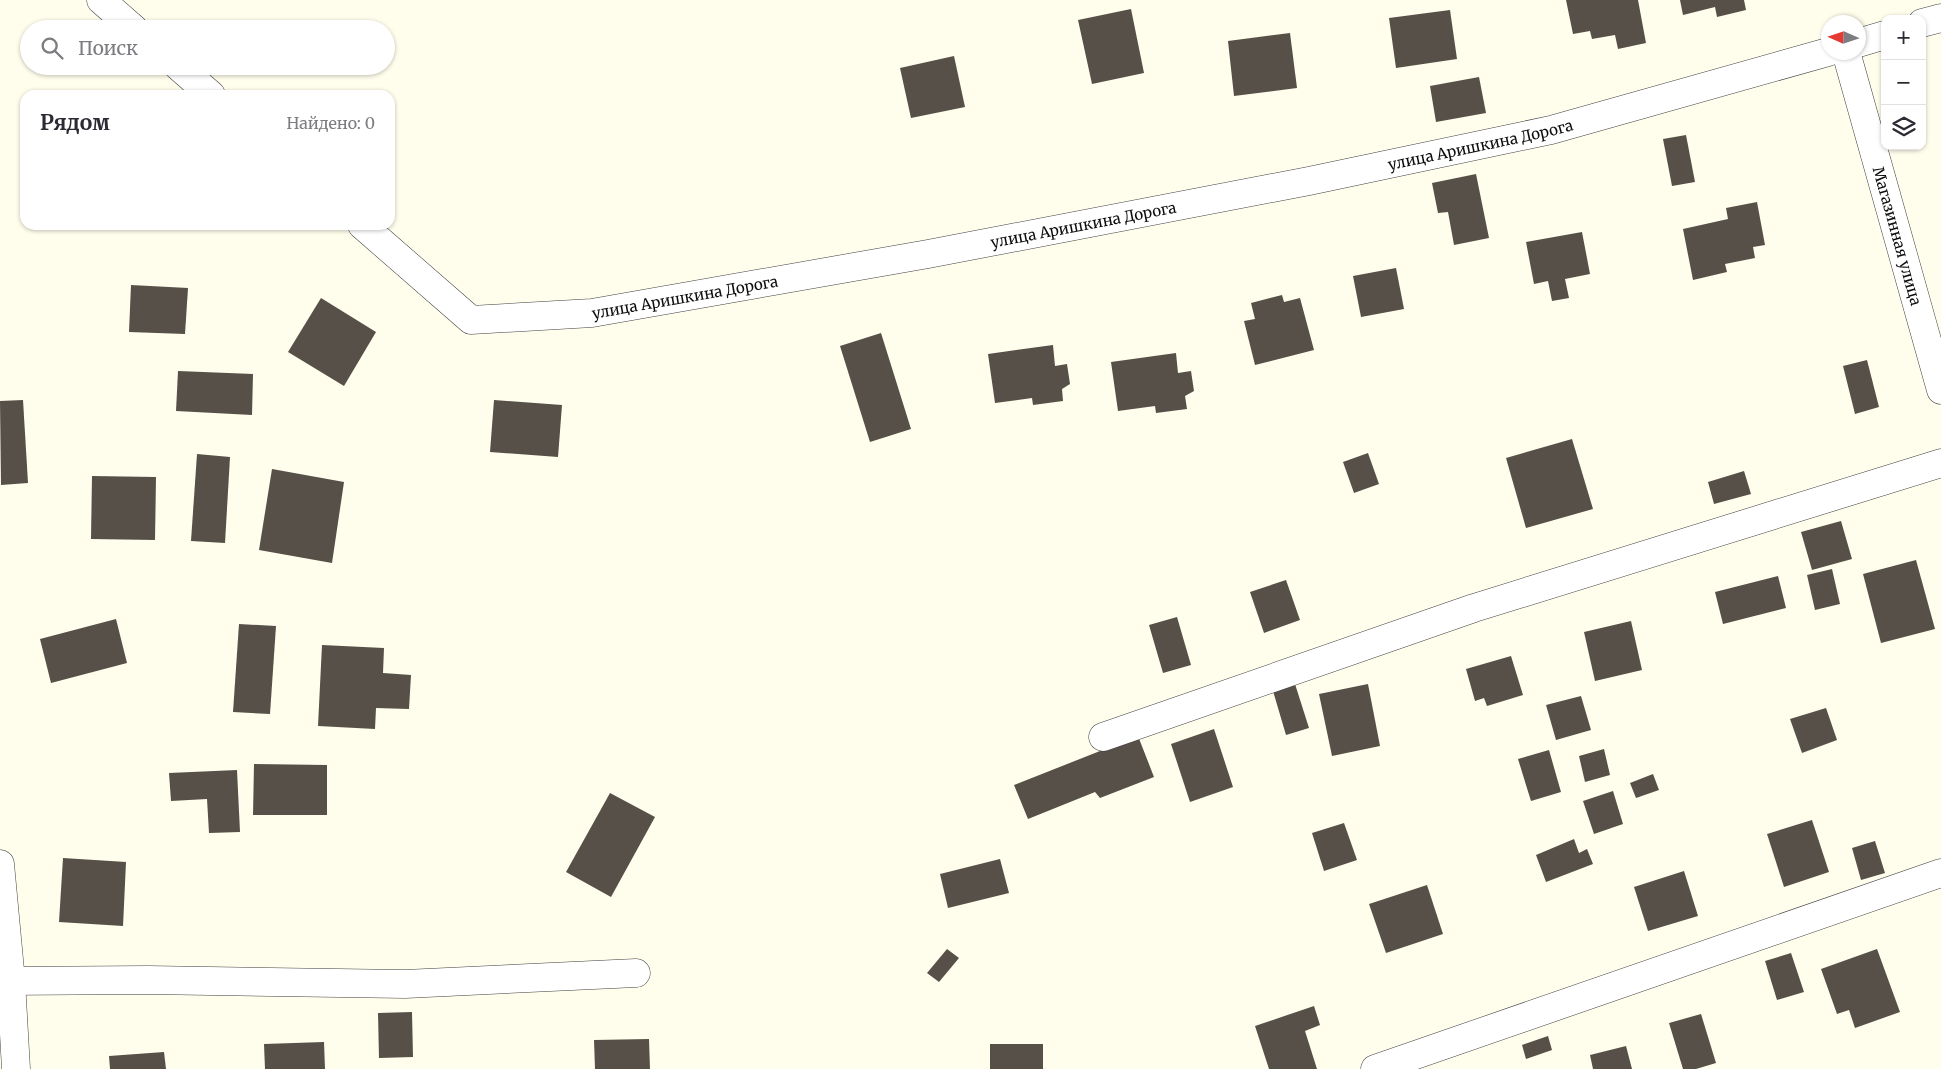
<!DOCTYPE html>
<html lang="ru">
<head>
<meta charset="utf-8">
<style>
	:root { --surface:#fff; --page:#f7f7f7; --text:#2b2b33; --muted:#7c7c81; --line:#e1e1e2 }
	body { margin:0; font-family:Merriweather,serif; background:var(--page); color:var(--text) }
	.controls { position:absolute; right:15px; top:15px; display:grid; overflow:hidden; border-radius:10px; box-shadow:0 1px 4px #0004 }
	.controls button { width:45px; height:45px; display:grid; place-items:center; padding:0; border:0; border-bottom:1px solid var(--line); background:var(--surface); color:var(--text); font:25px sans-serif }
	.compass { position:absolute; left:1821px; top:15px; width:45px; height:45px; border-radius:50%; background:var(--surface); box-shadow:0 1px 4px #0004; rotate:273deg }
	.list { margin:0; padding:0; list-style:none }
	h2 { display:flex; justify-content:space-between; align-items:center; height:65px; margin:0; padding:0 20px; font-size:21px }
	h2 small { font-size:16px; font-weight:400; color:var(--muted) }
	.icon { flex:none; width:28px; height:28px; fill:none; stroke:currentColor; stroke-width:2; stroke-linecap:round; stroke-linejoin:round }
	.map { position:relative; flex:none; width:1941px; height:1069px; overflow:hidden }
	.search { position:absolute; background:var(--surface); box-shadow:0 1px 4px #0004; left:20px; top:20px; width:375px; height:55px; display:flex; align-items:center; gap:12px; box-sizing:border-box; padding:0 18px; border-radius:28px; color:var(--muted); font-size:19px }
	.panel { position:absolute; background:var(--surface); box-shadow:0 1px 4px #0004; left:20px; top:90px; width:375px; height:140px; border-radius:15px }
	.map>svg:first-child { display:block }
	.building { fill:#565049 }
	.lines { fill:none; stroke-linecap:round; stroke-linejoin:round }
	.minor-casing { stroke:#404040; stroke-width:29 }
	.minor { stroke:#fff; stroke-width:28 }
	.labels { text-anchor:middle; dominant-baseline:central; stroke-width:5; stroke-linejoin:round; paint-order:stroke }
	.street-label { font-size:15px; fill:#0d0d0d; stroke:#fff }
</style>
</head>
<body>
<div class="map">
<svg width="1941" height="1069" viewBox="0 0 1941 1069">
	<rect width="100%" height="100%" fill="#fffeec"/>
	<g class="building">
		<polygon points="1566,0 1638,0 1646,43 1618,49 1615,35 1592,39 1590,31 1573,34"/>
		<polygon points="1680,0 1744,0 1746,10 1717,17 1715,7 1683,15"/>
		<polygon points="1131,9 1144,73 1092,84 1078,20"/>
		<polygon points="1450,10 1457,59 1396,68 1389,18"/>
		<polygon points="1290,33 1297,88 1234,96 1228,41"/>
		<polygon points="954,56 965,107 911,118 900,68"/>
		<polygon points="1479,77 1486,113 1436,122 1430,86"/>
		<polygon points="1686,135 1695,182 1672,186 1663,139"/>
		<polygon points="20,141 25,141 25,184 22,184"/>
		<polygon points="1476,174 1489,238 1454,245 1448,212 1438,213 1432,183"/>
		<polygon points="1757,202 1765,245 1753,247 1755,258 1725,264 1727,272 1693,280 1683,229 1728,219 1726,208"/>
		<polygon points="1582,232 1590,274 1565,279 1569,298 1552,301 1548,281 1534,284 1526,242"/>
		<polygon points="1396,268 1404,309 1361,317 1353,276"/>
		<polygon points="131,285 188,288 185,334 129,332"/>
		<polygon points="1282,295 1284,302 1300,298 1314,350 1255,365 1244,321 1255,319 1251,303"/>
		<polygon points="321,298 376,332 344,386 288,352"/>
		<polygon points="881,333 911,429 870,442 840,346"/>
		<polygon points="1053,345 1055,366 1067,364 1070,384 1062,389 1063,401 1033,405 1032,398 995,403 988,354"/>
		<polygon points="1176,353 1178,373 1191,371 1194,391 1185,396 1187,409 1156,413 1155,406 1118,411 1111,362"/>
		<polygon points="1867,360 1879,407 1855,414 1843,366"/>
		<polygon points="178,371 253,374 252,415 176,411"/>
		<polygon points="23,400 28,483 1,485 0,401"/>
		<polygon points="494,400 562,405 558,457 490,452"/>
		<polygon points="1572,439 1593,509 1526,528 1506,458"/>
		<polygon points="1368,453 1379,484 1354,493 1343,462"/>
		<polygon points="197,454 230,457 225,543 191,541"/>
		<polygon points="272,469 344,482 332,563 259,550"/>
		<polygon points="1744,471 1751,494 1714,504 1708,482"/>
		<polygon points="92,476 156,477 155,540 91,539"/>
		<polygon points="1841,521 1852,559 1812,570 1801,532"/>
		<polygon points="1916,560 1935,629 1881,643 1863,574"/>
		<polygon points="1832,569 1840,604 1815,610 1807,575"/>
		<polygon points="1778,576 1786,608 1723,624 1715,592"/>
		<polygon points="1286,580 1300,620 1264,633 1250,592"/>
		<polygon points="1177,617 1191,665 1163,673 1149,625"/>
		<polygon points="116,619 127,663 51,683 40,639"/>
		<polygon points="1631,621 1642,670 1595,681 1584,632"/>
		<polygon points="239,624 276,626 270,714 233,712"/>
		<polygon points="322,645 384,648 383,673 411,675 409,709 376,708 375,729 318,726"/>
		<polygon points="1511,656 1523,695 1487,706 1484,698 1475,701 1466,669"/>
		<polygon points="1295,684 1309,728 1286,735 1273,691"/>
		<polygon points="1368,684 1380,746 1332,756 1319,694"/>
		<polygon points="1581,696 1591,730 1556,740 1546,705"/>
		<polygon points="1826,708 1837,740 1802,753 1790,719"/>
		<polygon points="1214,729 1233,787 1190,802 1171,744"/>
		<polygon points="1138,736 1154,777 1100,798 1095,792 1028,819 1014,785"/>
		<polygon points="1604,749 1610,775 1585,782 1579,756"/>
		<polygon points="1549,750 1561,792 1531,801 1518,759"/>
		<polygon points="254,764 327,765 327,815 253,815"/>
		<polygon points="237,770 240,832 209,833 207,799 171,801 169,773"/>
		<polygon points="1653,774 1659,790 1636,798 1630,783"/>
		<polygon points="1613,791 1623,824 1594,834 1583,801"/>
		<polygon points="610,793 655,817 611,897 566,872"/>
		<polygon points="1812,820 1829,872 1784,887 1767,834"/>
		<polygon points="1344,823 1357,860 1324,871 1312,833"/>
		<polygon points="1574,839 1579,853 1587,849 1593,864 1546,882 1536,855"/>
		<polygon points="1875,841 1885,873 1861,880 1852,848"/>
		<polygon points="63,858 126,862 123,926 59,922"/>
		<polygon points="1000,859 1009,893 948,908 940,874"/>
		<polygon points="1684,871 1698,916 1648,931 1634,887"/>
		<polygon points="1427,885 1443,934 1386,953 1369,904"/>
		<polygon points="947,949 959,958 939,982 927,973"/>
		<polygon points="1877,949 1900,1012 1855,1028 1849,1010 1837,1014 1821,969"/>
		<polygon points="1791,953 1804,992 1777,1000 1765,961"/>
		<polygon points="1314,1006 1320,1025 1305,1031 1317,1069 1269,1069 1255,1026"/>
		<polygon points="412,1012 413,1057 379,1058 378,1013"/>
		<polygon points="1701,1014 1716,1063 1696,1069 1683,1069 1669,1023"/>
		<polygon points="1548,1036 1552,1050 1526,1059 1522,1045"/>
		<polygon points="649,1039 650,1069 595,1069 594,1040"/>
		<polygon points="324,1042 325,1069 265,1069 264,1044"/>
		<rect x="990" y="1044" width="53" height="25"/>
		<polygon points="1626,1046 1632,1069 1593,1069 1590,1055"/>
		<polygon points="164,1052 166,1069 110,1069 109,1056"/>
	</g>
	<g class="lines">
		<g class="minor-casing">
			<g id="minor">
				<polyline points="101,0 134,29"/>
				<polyline points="1922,23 1941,18"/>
				<polyline points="1858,43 1885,35"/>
				<path id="s1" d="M1846 52 1941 390"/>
				<polyline points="178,66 211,95"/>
				<path id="s2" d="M362 225 471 320 592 313 928 254 1309 181 1551 130 1828 52"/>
				<polyline points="1103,737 1474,608 1941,463"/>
				<polyline points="0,864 11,981 16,1069"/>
				<polyline points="0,981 148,980 405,984 636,973"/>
				<polyline points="1375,1069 1941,873"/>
			</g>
		</g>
		<use href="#minor" class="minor"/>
	</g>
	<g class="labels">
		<g class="street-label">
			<text stroke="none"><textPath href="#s2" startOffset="1170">улица Аришкина Дорога</textPath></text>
			<text stroke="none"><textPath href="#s2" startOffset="765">улица Аришкина Дорога</textPath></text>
			<text stroke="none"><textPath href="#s1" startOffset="191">Магазинная улица</textPath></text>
			<text stroke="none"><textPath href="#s2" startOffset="360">улица Аришкина Дорога</textPath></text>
		</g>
	</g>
</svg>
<div class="controls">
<button>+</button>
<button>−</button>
<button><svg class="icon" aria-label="layers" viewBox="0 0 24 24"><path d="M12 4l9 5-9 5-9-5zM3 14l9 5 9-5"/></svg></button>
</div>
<svg class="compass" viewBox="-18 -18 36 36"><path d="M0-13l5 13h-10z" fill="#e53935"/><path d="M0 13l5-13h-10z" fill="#7c7c81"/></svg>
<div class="search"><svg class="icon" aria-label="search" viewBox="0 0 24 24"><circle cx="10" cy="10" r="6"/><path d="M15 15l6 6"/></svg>Поиск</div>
<section class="panel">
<h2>Рядом<small>Найдено: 0</small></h2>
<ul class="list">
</ul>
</section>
</div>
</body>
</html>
